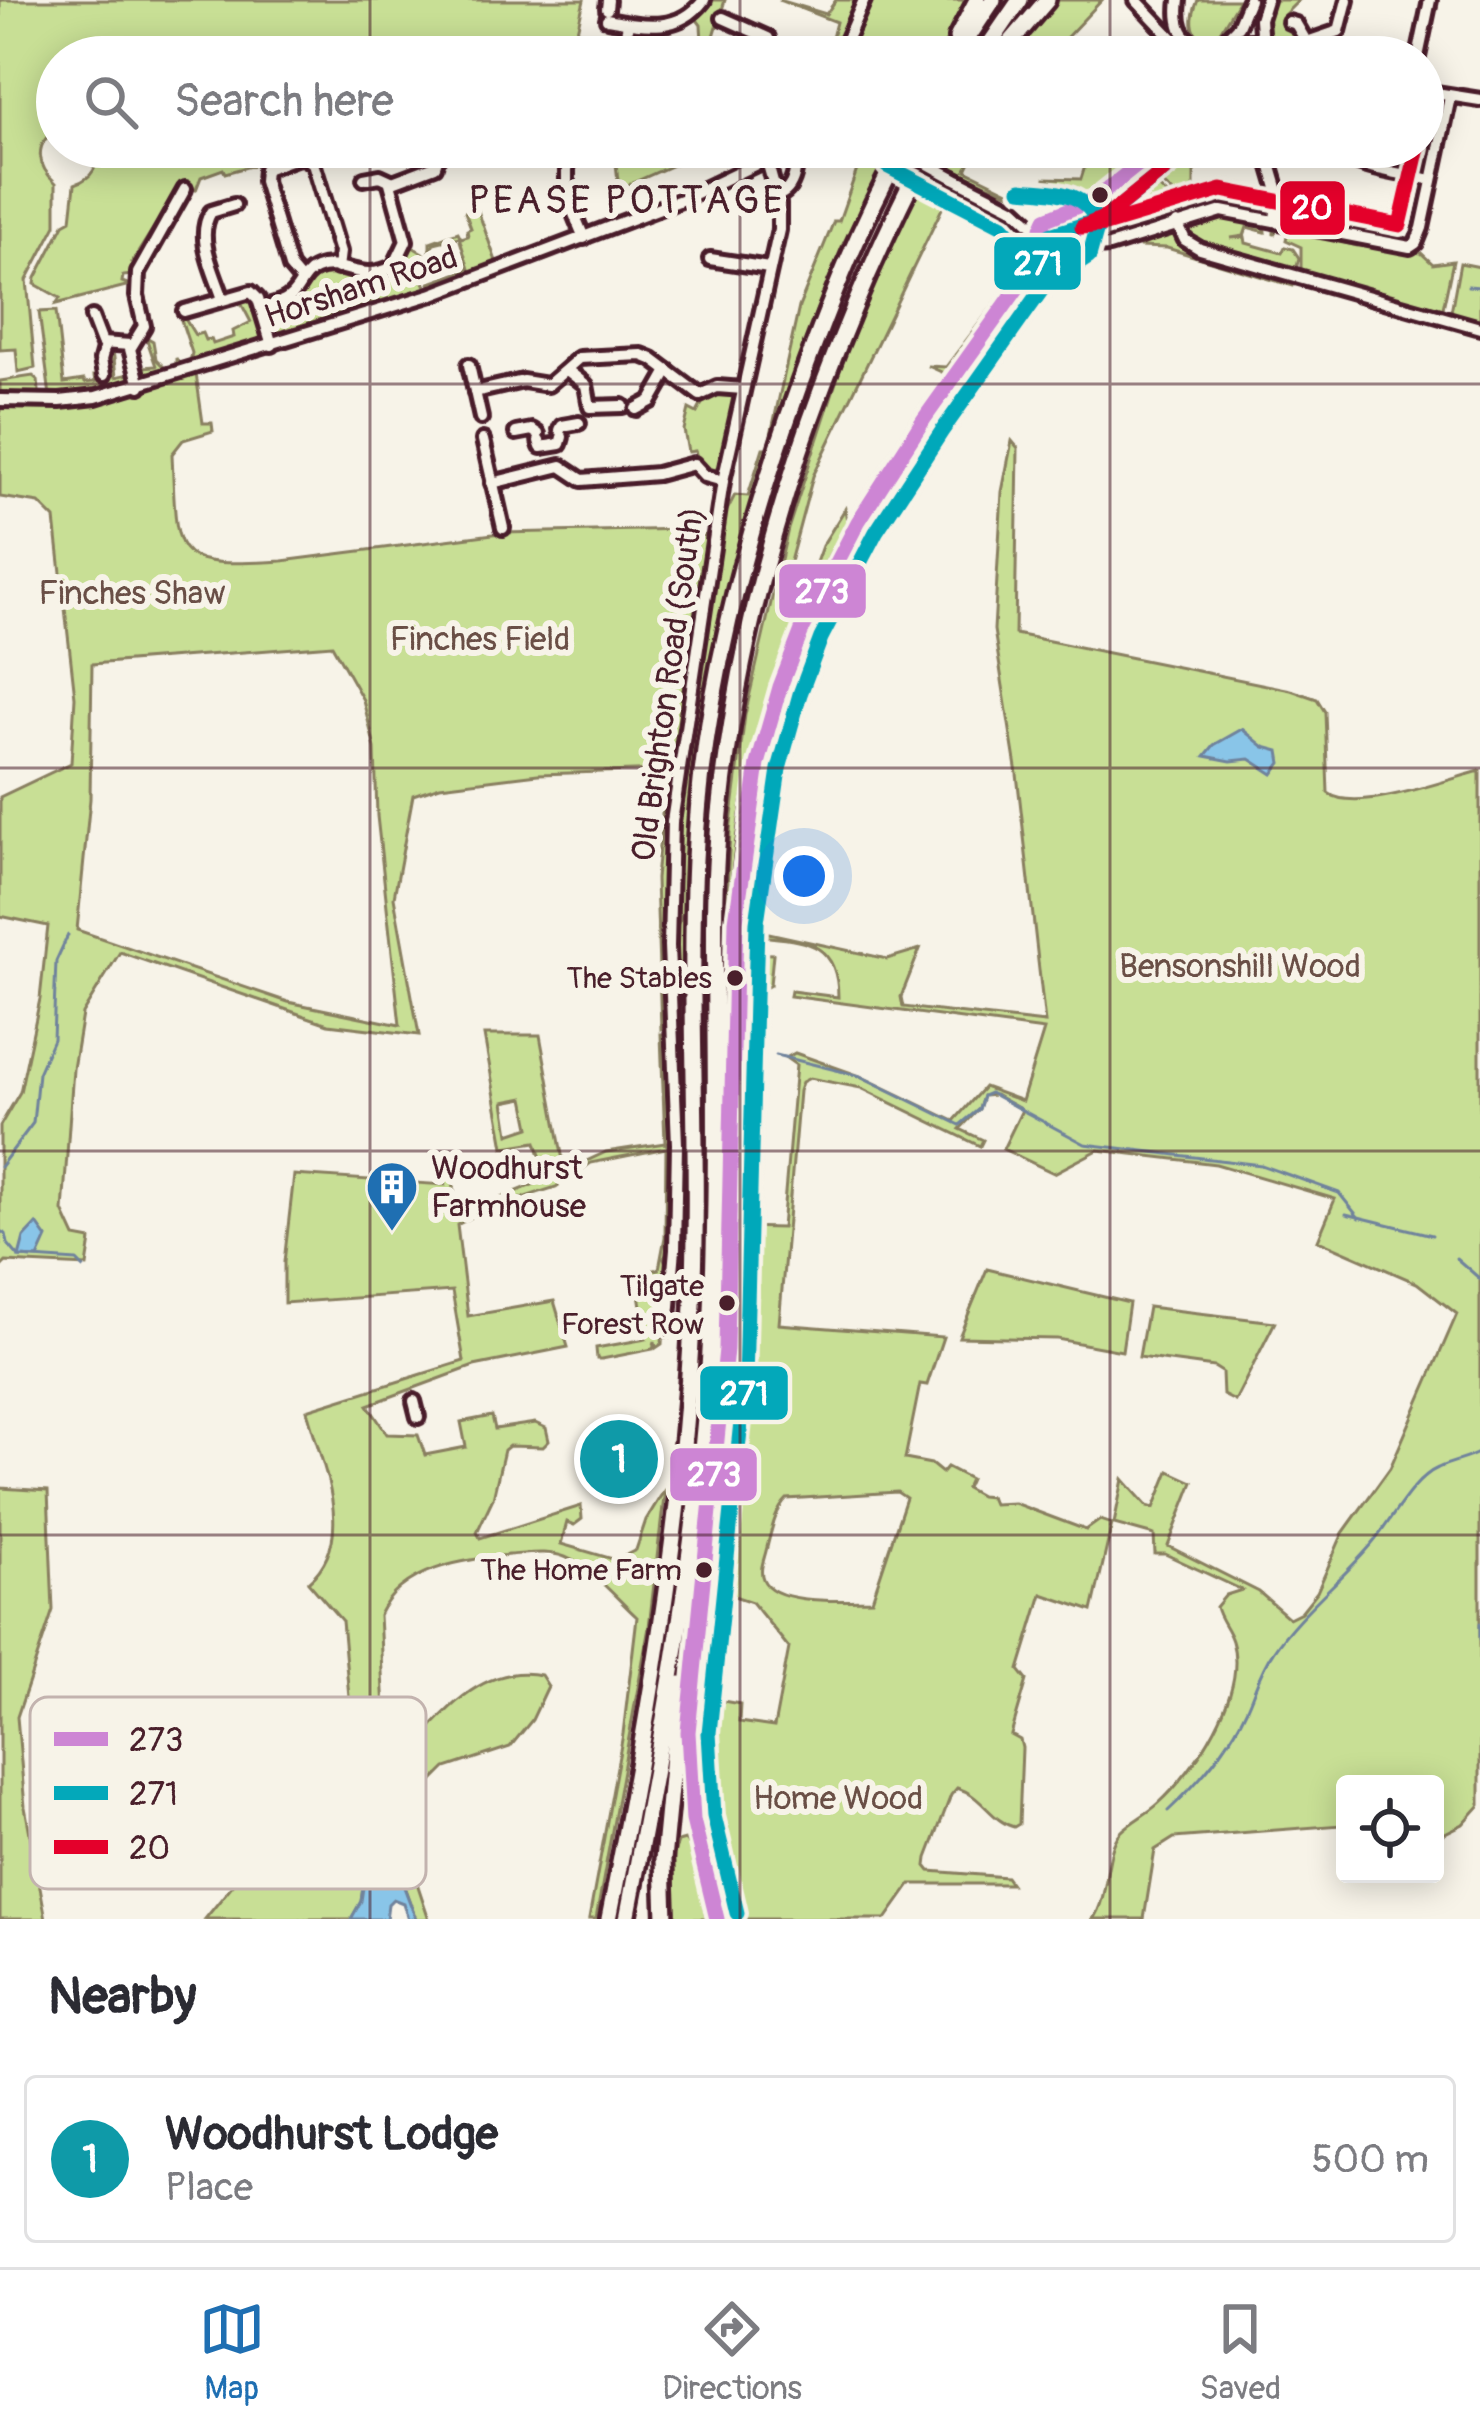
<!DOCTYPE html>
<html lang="en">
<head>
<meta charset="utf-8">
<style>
	:root { --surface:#fff; --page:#f7f7f7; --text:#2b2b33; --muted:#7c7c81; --line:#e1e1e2; --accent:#1f6fb2 }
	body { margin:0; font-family:Pangolin,sans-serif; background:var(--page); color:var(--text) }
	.controls { position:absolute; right:36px; bottom:36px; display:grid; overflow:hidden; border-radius:12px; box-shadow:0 6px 30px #0003 }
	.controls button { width:108px; height:108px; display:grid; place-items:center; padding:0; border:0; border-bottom:3px solid var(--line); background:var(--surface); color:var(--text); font:60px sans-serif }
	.you { position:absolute; left:804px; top:876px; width:42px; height:42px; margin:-30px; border:9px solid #fff; border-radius:50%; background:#1a73e8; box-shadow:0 0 0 18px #1a73e833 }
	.badge { display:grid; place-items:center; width:78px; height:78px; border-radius:50%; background:var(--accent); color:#fff; font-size:39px; font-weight:700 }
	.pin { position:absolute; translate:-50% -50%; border:6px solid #fff; box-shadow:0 3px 12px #0006 }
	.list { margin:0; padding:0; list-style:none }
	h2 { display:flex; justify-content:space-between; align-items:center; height:156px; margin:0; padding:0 48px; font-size:51px }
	h2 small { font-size:39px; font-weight:400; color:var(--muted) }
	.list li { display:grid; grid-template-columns:78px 1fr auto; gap:36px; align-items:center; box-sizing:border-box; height:168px; margin:0 24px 24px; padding:0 24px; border:3px solid var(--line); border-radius:12px }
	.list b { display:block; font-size:45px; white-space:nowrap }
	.list p { margin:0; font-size:39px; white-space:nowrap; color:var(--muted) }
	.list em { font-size:39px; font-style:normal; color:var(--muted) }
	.icon { flex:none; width:66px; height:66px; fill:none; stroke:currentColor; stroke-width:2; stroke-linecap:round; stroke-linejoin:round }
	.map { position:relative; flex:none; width:1480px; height:1919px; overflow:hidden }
	.search { position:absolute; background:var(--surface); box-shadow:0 6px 30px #0003; left:36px; right:36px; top:36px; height:132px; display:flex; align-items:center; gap:30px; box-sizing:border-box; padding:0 42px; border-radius:66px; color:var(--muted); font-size:45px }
	.sheet { height:348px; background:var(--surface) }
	nav { display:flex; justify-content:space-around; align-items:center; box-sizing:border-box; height:168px; border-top:3px solid var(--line); background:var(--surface); font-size:33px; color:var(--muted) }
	nav a { display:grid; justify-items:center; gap:6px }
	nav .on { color:var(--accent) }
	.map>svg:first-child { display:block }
	.green { fill:#c8df95; stroke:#897f60; stroke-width:3; fill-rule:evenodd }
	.water { fill:#89c5e8; stroke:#70839c; stroke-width:3 }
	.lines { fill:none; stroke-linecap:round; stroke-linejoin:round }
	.stream { stroke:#70839c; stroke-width:3 }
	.minor-casing { stroke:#4a1f2b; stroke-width:20 }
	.highway-casing { stroke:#4a1f2b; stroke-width:24 }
	.minor { stroke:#f7f3e8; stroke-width:10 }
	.highway { stroke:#f7f3e8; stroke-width:15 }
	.minor-bridge-casing { stroke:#4a1f2b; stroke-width:20; stroke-linecap:butt }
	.minor-bridge { stroke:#f7f3e8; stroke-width:10 }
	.bus-1-casing { stroke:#f7f3e8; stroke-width:24 }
	.bus-2-casing { stroke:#f7f3e8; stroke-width:24 }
	.bus-3-casing { stroke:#f7f3e8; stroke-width:24 }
	.bus-1 { stroke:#cd85d4; stroke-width:15 }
	.bus-2 { stroke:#03a8ba; stroke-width:15 }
	.bus-3 { stroke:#e4002b; stroke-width:15 }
	.grid { fill:none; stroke:#4a1f2b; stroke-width:3; stroke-opacity:0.55 }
	.bus-dot { fill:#4a1f2b; stroke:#f7f3e8; stroke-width:4.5 }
	.labels { text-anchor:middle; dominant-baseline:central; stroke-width:12; stroke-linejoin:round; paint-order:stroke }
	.bus-label { font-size:30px; fill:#4a1f2b; stroke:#f7f3e8; text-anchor:end }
	.street-label { font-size:33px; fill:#4a1f2b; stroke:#f7f3e8 }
	.park-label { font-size:33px; fill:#6a4f46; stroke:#f7f3e8 }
	.poi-label { font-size:33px; fill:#4a1f2b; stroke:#f7f3e8; text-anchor:start }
	.quarter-label { font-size:39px; letter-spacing:3px; fill:#4a1f2b; stroke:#f7f3e8 }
	.key { fill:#f7f3e8; stroke:#c3b3af; stroke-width:3 }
	.key-label { font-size:33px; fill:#4a1f2b }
	.line-badge { stroke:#f7f3e8; stroke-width:4.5 }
	.badge-label { font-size:33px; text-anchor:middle; font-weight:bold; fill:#fff }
</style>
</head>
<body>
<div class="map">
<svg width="1480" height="1919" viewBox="0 0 1480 1919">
	<rect width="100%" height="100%" fill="#f7f3e8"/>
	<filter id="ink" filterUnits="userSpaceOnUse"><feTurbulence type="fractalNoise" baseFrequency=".00833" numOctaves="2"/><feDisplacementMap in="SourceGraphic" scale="24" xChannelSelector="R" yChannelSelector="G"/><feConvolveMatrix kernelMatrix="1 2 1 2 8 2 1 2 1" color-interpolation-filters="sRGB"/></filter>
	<g filter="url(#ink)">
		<g class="green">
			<path d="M0 0H584L571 57H182L165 53 164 57H57V129C33 144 37 166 56 183V225L27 280 35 368 18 372 16 349 0 350Z"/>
			<polygon points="713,0 725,0 708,56 703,57 701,25 695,17"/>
			<polygon points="779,0 826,14 836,0 856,0 835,56 827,54 838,41 832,38 836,22"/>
			<polygon points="871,0 969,0 937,57 867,57 849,50"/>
			<polygon points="1053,0 1102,0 1048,57 1007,57"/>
			<path d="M1198 0H1239L1216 38H1201C1188 30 1193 12 1198 0Z"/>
			<path d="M1270 0H1299L1284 15 1311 57C1269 57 1260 39 1270 0Z"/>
			<path d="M97 147H349L330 154 328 151C305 157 280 146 262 166L254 165 225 173 223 169 201 177 196 190 180 186 132 262 135 265 132 275 123 276 122 282 130 285 56 304 60 298 35 284 36 278 64 224 71 220 75 184C93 178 99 166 97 147Z"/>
			<polygon points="614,147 666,147 675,164 619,189"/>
			<polygon points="865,147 891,150 843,244 816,311 743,533 706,684 689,816 684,913 688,1087 681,1285 681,1149 672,936 681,917 672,903 675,823 700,675 712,571 721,522 735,495 748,496 763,448 768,448 799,307 834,221 839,221"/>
			<path d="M946 147H977L966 170 1013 193 1043 192 1045 178 1081 179 1091 147H1139C1077 230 1014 199 938 161Z"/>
			<polygon points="1181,147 1201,147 1194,163 1194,201 1208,204 1190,208 1151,173 1150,166"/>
			<path d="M926 170 952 181 1026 225C1030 231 1034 235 1034 243 1035 268 973 344 956 368L944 373 928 366 946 367 1006 288 1029 247 1030 239 1021 229 948 196 813 476 787 573 810 579 822 546 845 509 847 521 786 659 750 788 729 923 725 925 730 832 745 715 788 529 857 318Z"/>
			<path d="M1142 172 1189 215 1113 241H1089C1077 213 1102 212 1119 195 1127 188 1133 179 1142 172Z"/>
			<polygon points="477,208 497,264 433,289 430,283 469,269 459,237 434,243 430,249 430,242 458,232 461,238 468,236 467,230 471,228 465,212"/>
			<polygon points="1216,216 1256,226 1264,223 1265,232 1247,227 1244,236 1231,238 1245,237 1246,243 1282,253 1285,247 1293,249 1299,258 1296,269 1190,240 1190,227"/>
			<polygon points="1274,225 1357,246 1364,244 1421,253 1433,264 1453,261 1443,308 1436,311 1301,271 1301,247 1286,240 1288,231 1277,229 1274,235"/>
			<polygon points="1168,233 1175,236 1185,247 1295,280 1293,286 1167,248 1139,247"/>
			<path d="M411 246 426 255 424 282 429 292 284 335 273 329 272 311C280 309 293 306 298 298 305 287 305 275 323 271 340 268 355 279 372 278Z"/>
			<polygon points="1460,263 1480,267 1480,325 1450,317"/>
			<polygon points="245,298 250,300 259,327 263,327 263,342 148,378 142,367 156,366 146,337 153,341 156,359 165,368 176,365 176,358 179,364 190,361 192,353 181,320 185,319 195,335 202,333 205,340 211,339 213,344 234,337 233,331 251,322 242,305 228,303"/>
			<polygon points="56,311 64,383 84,380 85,383 95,382 94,376 114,375 111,360 105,358 113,349 116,377 129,374 123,350 132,382 82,396 50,396 39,312"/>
			<path d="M196 374 203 423H212L213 431 183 440 172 454C177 560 168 568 282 561L501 533 686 529 689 537 710 535 672 786 664 790 666 770 538 774 440 786 413 795 394 897 419 1035 328 1024 120 952 82 1014 73 1069 63 1211 75 1237 91 1240 87 1266 6 1262 0 1268V1126L20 1092 40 999 48 926 0 916V797L71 763 75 697 55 519 39 503 0 497V381L33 376 38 380 39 391 29 405 95 402ZM332 645 363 700 375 748 377 816 400 1025 288 1002 77 930 90 799 92 664Z"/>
			<path d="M725 391 734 397 717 474C703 473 699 463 695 451L688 452 684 430 689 409 697 413 704 400Z"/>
			<path d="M1012 441 1018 448 1015 634 1291 690 1317 699 1325 712 1328 793C1355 814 1446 780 1480 771V1805L1463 1824 1435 1838V1784H1345V1848L1341 1825 1174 1838 1155 1850 1144 1919H1093C1110 1896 1104 1850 1121 1832 1132 1821 1147 1814 1158 1804 1195 1771 1248 1692 1232 1641 1228 1628 1219 1620 1216 1607L1226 1595 1242 1590 1165 1554H1155L1154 1535 1114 1524 1123 1479 1147 1506 1154 1508 1169 1471 1193 1482 1168 1546 1259 1592 1289 1618 1301 1612 1317 1592 1343 1533 1390 1468 1457 1314 1417 1283 1318 1240 1335 1199 1216 1164 1098 1150 1054 1173 1003 1149 1022 1110 995 1095 983 1096 979 1109 960 1129 983 1140 980 1146 861 1088 810 1078 802 1082 799 1091 779 1324 943 1337 927 1385 920 1384 905 1459 931 1464 942 1473 947 1467 970 1479 966 1488 980 1496 990 1497 993 1504 1014 1503 1086 1530 1100 1520 1112 1524 1092 1611 1042 1594 1019 1670 1027 1680 1011 1735 1020 1740 1022 1748 1019 1824 1014 1827C991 1821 982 1795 957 1788L951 1795 927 1858 926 1866 930 1871 1006 1877 1011 1884H911L886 1919H730L704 1809 700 1697 740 1704 739 1722 774 1727 789 1648 752 1602 713 1589 727 1471 734 1349 740 1347 742 1283H737V1227L782 1228 796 1065 786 1058 795 1053 860 1076 954 1121 984 1087 1022 1101 1044 1030 790 996 791 991 838 997C838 933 795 942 743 934L760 817 768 821 755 930 887 959 920 949 901 997 903 1007 1045 1023 1017 774 994 630 1002 492ZM897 1492 906 1498 872 1600C847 1600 774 1606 763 1579 759 1570 764 1560 766 1551 771 1533 774 1512 787 1499Z"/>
			<polygon points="664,793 670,796 662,900 667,1025 661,1029 656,879"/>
			<polygon points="742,953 773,954 770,985 760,991 739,991"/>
			<path d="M661 1034H668L672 1136 666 1144 672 1152 670 1250 664 1258 667 1266 662 1344 656 1348 655 1341 653 1349 602 1359H597L596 1348 646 1339 636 1274 659 1269 665 1237 666 1148 591 1163 556 1187 485 1210 457 1225 468 1316 554 1301 568 1347 474 1366 368 1405 387 1434 418 1435 425 1455 466 1447 461 1422 492 1416 495 1429 535 1423 546 1428 549 1441 543 1447 509 1446 504 1450 493 1498 477 1532 480 1538 581 1506 582 1519 574 1525 567 1522 561 1544 616 1560 636 1550 646 1520 665 1489 649 1627 596 1919H589L623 1734 637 1617C615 1597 592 1568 565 1557 548 1550 527 1554 509 1555 463 1560 402 1567 379 1615L387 1767 398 1763C437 1722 478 1662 541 1675L548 1686 532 1720 510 1747 446 1768 403 1811V1841L429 1919H416L397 1867 389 1828 390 1808 373 1819 361 1902 351 1919H205L259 1852 348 1773 355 1761 342 1621 308 1582C359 1538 321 1465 307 1410L464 1361 452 1291 284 1303V1262L294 1175 445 1185 441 1161 474 1154 452 1171 457 1216 547 1179 536 1142 504 1147 484 1035H540L565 1171 606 1152 665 1143ZM524 1098 530 1127 509 1134 504 1102Z"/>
			<polygon points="987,1269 1129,1303 1122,1351 1057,1339 959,1337"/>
			<polygon points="1148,1307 1275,1322 1235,1401 1223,1395 1222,1372 1214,1367 1139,1357"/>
			<polygon points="0,1488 48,1491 53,1610 17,1717 25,1807 46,1919 0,1919"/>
			<polygon points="685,1840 693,1851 706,1919 675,1919 674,1854 678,1842"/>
		</g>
		<g class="water">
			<polygon points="1242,729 1264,747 1279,751 1281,763 1273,774 1250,759 1231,761 1205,756 1214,745"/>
			<polygon points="37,1224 47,1238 38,1258 19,1257 24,1238"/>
			<polygon points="388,1805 398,1871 416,1919 408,1919 403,1903 393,1899 388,1904 386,1919 351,1919 361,1901 373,1819"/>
		</g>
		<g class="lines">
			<g class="stream">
				<polyline points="1468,286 1480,287"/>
				<polyline points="776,1055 860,1076 960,1125 979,1109 983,1096 990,1093 1085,1144 1261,1165 1339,1193 1359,1218"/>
				<polyline points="0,1167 33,1123 38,1073 53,1039 56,961 68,935"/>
				<polyline points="1346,1214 1432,1235"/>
				<polyline points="0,1231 6,1234 8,1244 19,1257 77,1261 84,1268"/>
				<polyline points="1456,1258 1480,1279"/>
				<polyline points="1480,1623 1480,1639"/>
				<path d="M1168 1811C1199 1782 1228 1749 1246 1710 1255 1691 1260 1670 1273 1652 1300 1612 1341 1581 1372 1544 1390 1523 1412 1479 1438 1468 1452 1461 1466 1460 1480 1452"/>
			</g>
			<g class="minor-casing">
				<g id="minor">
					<polyline points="1136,0 1190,57"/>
					<path d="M1179 0C1175 29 1185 49 1217 46"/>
					<polyline points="607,9 608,0"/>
					<polyline points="723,18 768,38 771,50"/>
					<path d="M607 19C645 26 679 33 704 0"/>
					<polyline points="1289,22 1296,24 1314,55"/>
					<polyline points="1223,42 1251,41 1271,57"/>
					<polyline points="1307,42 1339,31 1347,0"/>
					<polyline points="1262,46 1260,19 1266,0"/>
					<polyline points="622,57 628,23"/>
					<polyline points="736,57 756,48 788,57"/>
					<polyline points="839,57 864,0"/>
					<polyline points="1208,57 1238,26 1249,0"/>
					<polyline points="1418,57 1430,0"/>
					<polyline points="1423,91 1480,100"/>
					<polyline points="560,147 567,161 567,197 584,238"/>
					<polyline points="1160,147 1095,199 1046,219 1042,228 1044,241 1059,250 1109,246 1222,211 1410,247 1416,243 1422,228 1450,97"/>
					<polyline points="1265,147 1278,191 1275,221"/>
					<path d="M1328 147C1356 169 1397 172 1432 180"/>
					<polyline points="954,178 1015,209 1041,233"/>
					<polyline points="364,179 380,176 391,181"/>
					<path d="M777 196C796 190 798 164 794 147"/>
					<path d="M1059 214C1078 217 1082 236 1068 247"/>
					<polyline points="1177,223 1185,240 1200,249 1480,328"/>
					<polyline points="710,259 769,268"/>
					<polyline points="301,280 290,267 264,181 265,169 301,156 313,163 340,252 338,268"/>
					<path d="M223 299C214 272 195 237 211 212L234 205"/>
					<path d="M261 309C270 306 282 304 289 298 301 289 301 275 316 269 343 258 360 285 394 266L406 241 390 183 435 166 441 147"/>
					<polyline points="184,311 251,292 258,299 272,345"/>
					<polyline points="92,317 102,343 130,345"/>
					<polyline points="469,365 481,418"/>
					<polyline points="567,370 586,385 590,407 623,406"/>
					<polyline points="104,375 101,360 105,345"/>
					<polyline points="140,386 130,349 144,326 137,296 138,273 185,189"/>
					<polyline points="475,392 523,381 548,385 579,358 642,355 652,359 700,395 717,387 743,389"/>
					<polyline points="0,400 60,401 96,397 433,294 681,200 792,147"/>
					<polyline points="636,409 651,401 668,371"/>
					<polyline points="560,430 562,426 579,423"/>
					<polyline points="516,433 532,430 538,434"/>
					<polyline points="483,440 503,528"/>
					<polyline points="539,441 541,447 560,444 562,437"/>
					<polyline points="492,483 561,466 582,480 657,474 694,464 705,476 723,481"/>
					<polyline points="668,1329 675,1249 677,1144 669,946 672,822 723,481 779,230 779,204 767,161"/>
					<polyline points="414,1401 418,1417"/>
					<path d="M717 1919C705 1876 693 1831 689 1786 683 1715 697 1640 706 1570 716 1485 724 1401 728 1317 739 1105 711 892 780 687 833 531 937 403 1031 269L1044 241"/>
				</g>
			</g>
			<g class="highway-casing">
				<g id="highway">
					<polyline points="957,38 977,0"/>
					<polyline points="955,57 993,0"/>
					<polyline points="981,57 1020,0"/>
					<polyline points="998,57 1047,0"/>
					<path d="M609 1919C648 1722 682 1525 692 1324 701 1169 688 1014 695 859 702 698 744 540 798 389 828 306 860 224 903 147"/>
					<path d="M627 1919C662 1737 696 1554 709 1369 716 1257 716 1144 715 1032 715 959 712 886 720 813 743 581 823 354 929 147"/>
					<polyline points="665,1919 663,1860 680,1684"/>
				</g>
			</g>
			<use href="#minor" class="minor"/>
			<use href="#highway" class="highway"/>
			<g class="minor-bridge-casing">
				<polyline id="minor-bridge" points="897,147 954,178"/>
			</g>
			<use href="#minor-bridge" class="minor-bridge"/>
			<g class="bus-1-casing">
				<g id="bus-1">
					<polyline points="1044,241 1042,228 1046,219 1095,199 1160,147"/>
					<polyline points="717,1919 693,1820 688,1732 726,1349 736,921 758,764 780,687 802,630 858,522 924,419 1031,269 1067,247 1077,227"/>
				</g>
			</g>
			<g class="bus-2-casing">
				<g id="bus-2">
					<path d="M887 166 1003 226 1040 266 1069 270 1089 257 1098 225C1086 190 1053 192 1021 189"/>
					<polyline points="1050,235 1105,218 1173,163"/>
					<polyline points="737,1913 714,1816 709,1733 745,1382 757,922 779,769 800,694 821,638 876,532 942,431 1046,284 1071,267"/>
				</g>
			</g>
			<g class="bus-3-casing">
				<polyline id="bus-3" points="1173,163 1106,217 1082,227 1105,225 1222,190 1400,225 1418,147"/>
			</g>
			<use href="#bus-1" class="bus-1"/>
			<use href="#bus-2" class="bus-2"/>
			<use href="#bus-3" class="bus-3"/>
		</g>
	</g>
	<path class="grid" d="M370 0V57M740 0V57M1110 0V57M370 147V1919M740 147V1919M1110 147V1919M0 384H1480M0 768H1480M0 1151H1480M0 1535H1480"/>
	<defs>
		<g id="building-pin" transform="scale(2.7)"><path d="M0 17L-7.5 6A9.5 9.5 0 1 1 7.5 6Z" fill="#1f6fb2" stroke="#f7f3e8"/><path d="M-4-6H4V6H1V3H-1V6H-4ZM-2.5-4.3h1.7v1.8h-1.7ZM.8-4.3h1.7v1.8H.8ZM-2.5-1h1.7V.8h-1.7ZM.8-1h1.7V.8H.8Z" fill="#fff"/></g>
	</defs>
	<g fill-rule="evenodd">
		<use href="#building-pin" x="392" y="1187"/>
	</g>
	<g class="bus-dot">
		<circle cx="1100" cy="195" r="10"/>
		<circle cx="735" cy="978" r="10"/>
		<circle cx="727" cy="1303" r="10"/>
		<circle cx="704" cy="1570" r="10"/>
	</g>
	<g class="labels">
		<g class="bus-label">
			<text x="712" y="978">The Stables</text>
			<text x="704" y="1286">Tilgate<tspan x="704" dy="38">Forest Row</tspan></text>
			<text x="682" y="1570">The Home Farm</text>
		</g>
		<g class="street-label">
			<text transform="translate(361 287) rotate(-18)">Horsham Road</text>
			<text transform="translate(668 684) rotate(-82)">Old Brighton Road (South)</text>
		</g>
		<g class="park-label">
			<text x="132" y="593">Finches Shaw</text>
			<text x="480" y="639">Finches Field</text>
			<text x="1240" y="966">Bensonshill Wood</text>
			<text x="838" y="1798">Home Wood</text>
		</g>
		<g class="poi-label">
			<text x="431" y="1168">Woodhurst<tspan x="431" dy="38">Farmhouse</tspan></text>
		</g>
		<g class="quarter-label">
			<text x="627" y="200">PEASE POTTAGE</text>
		</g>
	</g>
	<rect x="30" y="1697" width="396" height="192" rx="18" class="key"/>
	<rect x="54" y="1732" width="54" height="14" fill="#cd85d4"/>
	<rect x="54" y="1786" width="54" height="14" fill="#03a8ba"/>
	<rect x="54" y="1840" width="54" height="14" fill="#e4002b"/>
	<g class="key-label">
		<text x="129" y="1751">273</text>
		<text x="129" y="1805">271</text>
		<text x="129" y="1859">20</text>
	</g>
	<g class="line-badge">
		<rect x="1278" y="179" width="69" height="58" rx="12" fill="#e4002b"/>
		<rect x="992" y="235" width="91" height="57" rx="12" fill="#03a8ba"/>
		<rect x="777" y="562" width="91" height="58" rx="12" fill="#cd85d4"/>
		<rect x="698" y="1364" width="92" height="58" rx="12" fill="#03a8ba"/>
		<rect x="668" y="1446" width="91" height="57" rx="12" fill="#cd85d4"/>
	</g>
	<g class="badge-label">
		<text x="1312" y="219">20</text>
		<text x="1038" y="275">271</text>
		<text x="822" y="603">273</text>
		<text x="744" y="1405">271</text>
		<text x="714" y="1486">273</text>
	</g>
</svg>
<div class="controls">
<button><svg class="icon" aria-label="locate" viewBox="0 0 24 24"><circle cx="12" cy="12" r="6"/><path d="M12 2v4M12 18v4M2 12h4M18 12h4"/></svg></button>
</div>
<div class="you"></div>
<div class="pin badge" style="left:619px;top:1459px;background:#0f9aa8">1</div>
<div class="search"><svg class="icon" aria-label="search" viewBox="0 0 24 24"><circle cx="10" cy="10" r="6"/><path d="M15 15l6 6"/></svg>Search here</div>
</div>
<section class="sheet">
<h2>Nearby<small></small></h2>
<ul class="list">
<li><span class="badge" style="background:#0f9aa8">1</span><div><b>Woodhurst Lodge</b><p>Place</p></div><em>500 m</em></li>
</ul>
</section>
<nav>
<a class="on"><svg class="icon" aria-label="map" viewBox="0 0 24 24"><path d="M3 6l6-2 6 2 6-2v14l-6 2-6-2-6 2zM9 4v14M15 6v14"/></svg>Map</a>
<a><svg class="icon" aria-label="directions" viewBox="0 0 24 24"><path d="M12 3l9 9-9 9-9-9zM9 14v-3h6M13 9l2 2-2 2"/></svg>Directions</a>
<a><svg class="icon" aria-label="saved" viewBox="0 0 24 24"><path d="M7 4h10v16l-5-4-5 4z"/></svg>Saved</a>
</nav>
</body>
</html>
